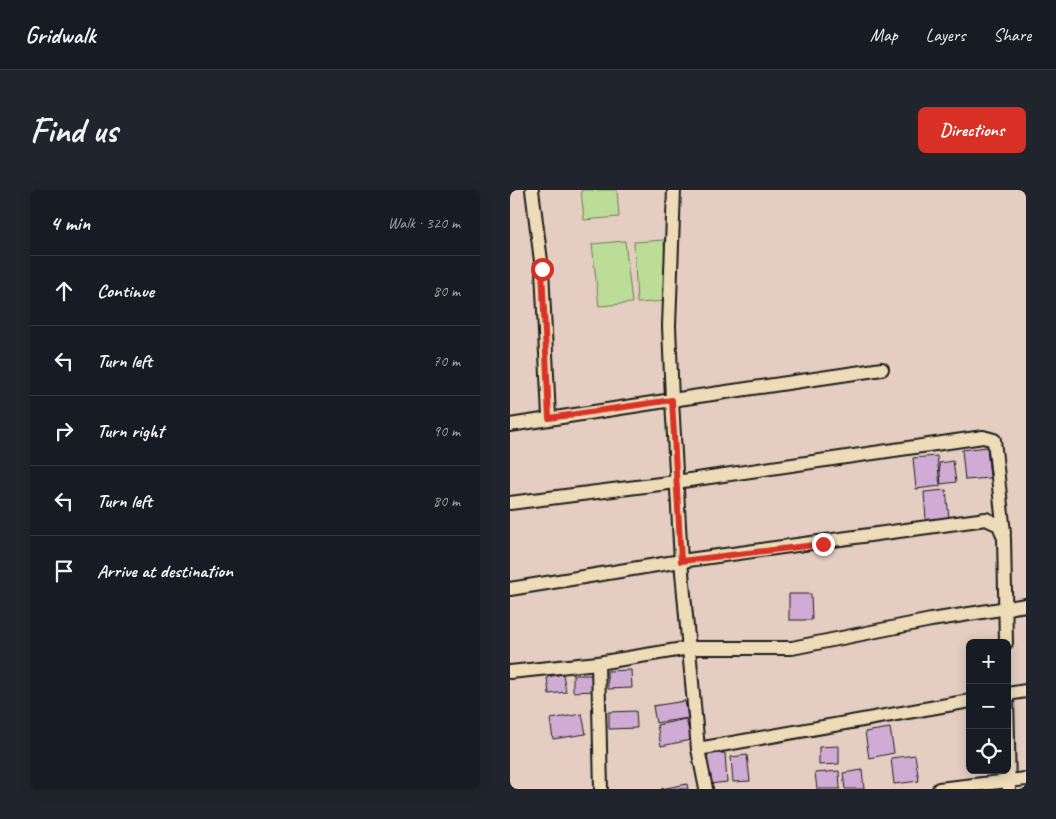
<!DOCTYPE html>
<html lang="en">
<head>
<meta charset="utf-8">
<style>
	:root { --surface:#171b24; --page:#20242c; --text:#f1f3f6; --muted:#9ea1a6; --line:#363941; --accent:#d93025 }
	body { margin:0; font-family:Caveat,sans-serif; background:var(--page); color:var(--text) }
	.controls { position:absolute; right:15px; bottom:15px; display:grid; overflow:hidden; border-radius:8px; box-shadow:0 2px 12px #0003 }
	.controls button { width:45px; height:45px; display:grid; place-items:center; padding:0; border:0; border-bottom:1px solid var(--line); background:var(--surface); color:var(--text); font:25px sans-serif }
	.stop { position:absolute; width:15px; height:15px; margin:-11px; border:4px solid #d93025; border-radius:50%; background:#fff }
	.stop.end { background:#d93025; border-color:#fff; box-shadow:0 1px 5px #0008 }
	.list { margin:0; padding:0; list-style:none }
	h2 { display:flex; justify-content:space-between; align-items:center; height:65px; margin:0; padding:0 20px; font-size:21px }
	h2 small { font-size:16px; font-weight:400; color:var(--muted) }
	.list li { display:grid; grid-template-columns:32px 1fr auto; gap:15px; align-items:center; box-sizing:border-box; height:70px; padding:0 20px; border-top:1px solid var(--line) }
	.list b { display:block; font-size:19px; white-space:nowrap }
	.list em { font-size:16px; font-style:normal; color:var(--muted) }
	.icon { flex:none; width:28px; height:28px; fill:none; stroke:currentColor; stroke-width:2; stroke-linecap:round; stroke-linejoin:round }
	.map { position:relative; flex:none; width:516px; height:599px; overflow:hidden; border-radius:8px }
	header { display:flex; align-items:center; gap:30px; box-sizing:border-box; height:70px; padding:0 25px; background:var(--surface); border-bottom:1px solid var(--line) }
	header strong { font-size:24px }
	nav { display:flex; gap:28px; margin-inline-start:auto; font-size:18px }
	.intro { display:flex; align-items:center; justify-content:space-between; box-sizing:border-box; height:120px; padding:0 30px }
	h1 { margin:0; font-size:35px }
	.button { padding:12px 22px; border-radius:8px; background:var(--accent); color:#fff; font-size:18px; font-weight:700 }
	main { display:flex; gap:30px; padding:0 30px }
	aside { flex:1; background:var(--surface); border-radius:8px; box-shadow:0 2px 12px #0003 }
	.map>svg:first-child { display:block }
	.green { fill:#bbdd97; stroke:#6c7c5a }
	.building { fill:#d0acd5; stroke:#1c1c1c }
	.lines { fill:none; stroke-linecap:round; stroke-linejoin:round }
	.minor-casing { stroke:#1c1c1c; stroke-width:16 }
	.minor { stroke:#eedcb9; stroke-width:12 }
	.route { stroke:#d93025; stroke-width:6 }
</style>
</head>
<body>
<header>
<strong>Gridwalk</strong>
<nav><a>Map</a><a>Layers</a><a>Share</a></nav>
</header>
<div class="intro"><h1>Find us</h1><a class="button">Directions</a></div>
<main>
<aside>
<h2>4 min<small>Walk · 320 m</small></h2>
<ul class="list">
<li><svg class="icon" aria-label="ahead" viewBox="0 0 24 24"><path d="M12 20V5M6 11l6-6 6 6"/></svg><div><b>Continue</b></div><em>80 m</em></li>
<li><svg class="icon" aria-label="left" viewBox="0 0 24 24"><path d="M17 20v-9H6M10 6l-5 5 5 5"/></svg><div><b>Turn left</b></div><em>70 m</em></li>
<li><svg class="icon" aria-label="right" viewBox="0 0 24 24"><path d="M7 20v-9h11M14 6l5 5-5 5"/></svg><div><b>Turn right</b></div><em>90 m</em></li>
<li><svg class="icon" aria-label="left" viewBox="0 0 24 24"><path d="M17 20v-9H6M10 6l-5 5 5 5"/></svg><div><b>Turn left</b></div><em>80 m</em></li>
<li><svg class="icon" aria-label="arrive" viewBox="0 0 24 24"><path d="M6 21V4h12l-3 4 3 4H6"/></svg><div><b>Arrive at destination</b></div></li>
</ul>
</aside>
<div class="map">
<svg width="516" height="599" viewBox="0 0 516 599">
	<rect width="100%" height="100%" fill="#e5cec1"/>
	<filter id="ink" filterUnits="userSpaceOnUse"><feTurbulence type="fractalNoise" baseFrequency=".02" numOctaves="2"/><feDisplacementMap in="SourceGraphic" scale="10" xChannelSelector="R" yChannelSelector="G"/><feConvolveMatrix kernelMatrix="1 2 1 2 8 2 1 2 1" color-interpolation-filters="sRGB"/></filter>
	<g filter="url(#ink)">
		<g class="green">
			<polygon points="71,0 107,0 109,27 74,30"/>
			<polygon points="154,50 157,111 127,113 124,52"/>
			<polygon points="115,51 122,113 89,116 82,54"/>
		</g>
		<g class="building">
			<polygon points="477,257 480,288 455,290 452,260"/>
			<polygon points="427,266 430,296 406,299 403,268"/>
			<polygon points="443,271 446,292 431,294 429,273"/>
			<polygon points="436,300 439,328 416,330 414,302"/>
			<polygon points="279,404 301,404 302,430 279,430"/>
			<polygon points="121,480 122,498 98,499 97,481"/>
			<polygon points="53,484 56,502 39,504 37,487"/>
			<polygon points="63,485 83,485 84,501 63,502"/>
			<polygon points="175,511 178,528 146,533 143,516"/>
			<polygon points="126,521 127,538 99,539 99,522"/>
			<polygon points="72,524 76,544 43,549 40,529"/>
			<polygon points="176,529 181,550 151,556 147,535"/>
			<polygon points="380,538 384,563 359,568 355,542"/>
			<polygon points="329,556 329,574 309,575 309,557"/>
			<polygon points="215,563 217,592 199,594 197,564"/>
			<polygon points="237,565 240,591 223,592 221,567"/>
			<polygon points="405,565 409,591 384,594 381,568"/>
			<polygon points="352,580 354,599 335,599 333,583"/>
			<polygon points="329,581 330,599 307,599 305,583"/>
			<polygon points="177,594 178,599 151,599"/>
		</g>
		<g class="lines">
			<g class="minor-casing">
				<g id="minor">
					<polyline points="22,0 32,79 39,227"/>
					<polyline points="164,0 159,136 162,210 372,179"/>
					<polyline points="0,235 162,210 171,371 188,559 196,599"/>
					<polyline points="0,313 166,292 473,247 484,250 494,343"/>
					<polyline points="0,399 171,371 476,329 489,335 494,348 496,453"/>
					<polyline points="88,473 91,599"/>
					<polyline points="0,482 88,473 179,458 282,458 421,430 516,415"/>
					<polyline points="497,504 516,501"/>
					<polyline points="497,507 499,599"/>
					<polyline points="188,559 460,511"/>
					<polyline points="429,599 516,589"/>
				</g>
			</g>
			<use href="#minor" class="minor"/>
		</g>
	</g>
	<g class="lines" filter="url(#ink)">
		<polyline class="route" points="32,79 39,228 162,210 171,371 313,354"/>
	</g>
</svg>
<div class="controls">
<button>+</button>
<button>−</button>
<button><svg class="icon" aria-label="locate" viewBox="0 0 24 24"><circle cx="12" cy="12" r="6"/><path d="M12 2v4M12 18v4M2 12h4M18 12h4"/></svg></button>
</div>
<div class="stop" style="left:32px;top:79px"></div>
<div class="stop end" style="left:313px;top:354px"></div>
</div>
</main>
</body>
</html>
